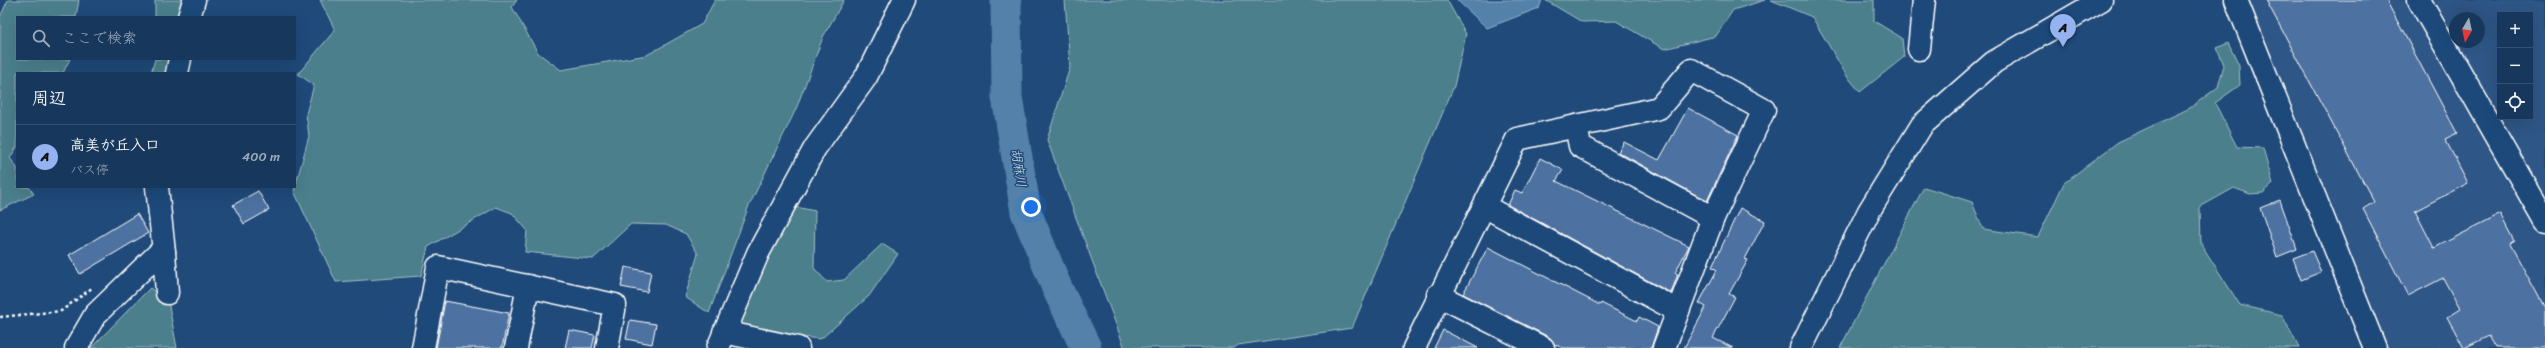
<!DOCTYPE html>
<html lang="ja">
<head>
<meta charset="utf-8">
<style>
	:root { --surface:#17385c; --page:#244365; --text:#f1f3f6; --muted:#9eacbb; --line:#365272; --accent:#95b2f1 }
	body { margin:0; font-family:Sriracha,"Klee One",sans-serif; background:var(--page); color:var(--text) }
	.controls { position:absolute; right:12px; top:12px; display:grid; overflow:hidden; border-radius:0px; box-shadow:0 4px 16px #0002 }
	.controls button { width:36px; height:36px; display:grid; place-items:center; padding:0; border:0; border-bottom:1px solid var(--line); background:var(--surface); color:var(--text); font:20px sans-serif }
	.compass { position:absolute; left:2449px; top:12px; width:36px; height:36px; border-radius:50%; background:var(--surface); box-shadow:0 4px 16px #0002; rotate:189deg }
	.you { position:absolute; left:1031px; top:207px; width:14px; height:14px; margin:-10px; border:3px solid #fff; border-radius:50%; background:#1a73e8; box-shadow:0 0 0 6px #1a73e833 }
	.badge { display:grid; place-items:center; width:26px; height:26px; border-radius:50%; background:var(--accent); color:#111; font-size:13px; font-weight:700 }
	.pin { position:absolute; translate:-50% -33px; filter:drop-shadow(0 1px 2px #0008) }
	.pin::after { content:''; position:absolute; top:21px; width:14px; height:12px; background:inherit; clip-path:polygon(0 0,100% 0,50% 100%) }
	.list { margin:0; padding:0; list-style:none }
	h2 { display:flex; justify-content:space-between; align-items:center; height:52px; margin:0; padding:0 16px; font-size:17px }
	h2 small { font-size:13px; font-weight:400; color:var(--muted) }
	.list li { display:grid; grid-template-columns:26px 1fr auto; gap:12px; align-items:center; box-sizing:border-box; height:64px; padding:0 16px; border-top:1px solid var(--line) }
	.list b { display:block; font-size:15px; white-space:nowrap }
	.list p { margin:0; font-size:13px; white-space:nowrap; color:var(--muted) }
	.list em { font-size:13px; font-style:normal; color:var(--muted) }
	.icon { flex:none; width:22px; height:22px; fill:none; stroke:currentColor; stroke-width:2; stroke-linecap:round; stroke-linejoin:round }
	.map { position:relative; flex:none; width:2545px; height:348px; overflow:hidden }
	.search { position:absolute; background:var(--surface); box-shadow:0 4px 16px #0002; left:16px; top:16px; width:280px; height:44px; display:flex; align-items:center; gap:10px; box-sizing:border-box; padding:0 14px; border-radius:0px; color:var(--muted); font-size:15px }
	.panel { position:absolute; background:var(--surface); box-shadow:0 4px 16px #0002; left:16px; top:72px; width:280px; height:116px; border-radius:0px }
	.map>svg:first-child { display:block }
	.built { fill:#2d5686; fill-rule:evenodd }
	.green { fill:#4b7f8c; stroke:#a5bfc6 }
	.water { fill:#5381aa; stroke:#98b3cc }
	.lines { fill:none; stroke-linecap:round; stroke-linejoin:round }
	.river { stroke:#5381aa; stroke-width:31 }
	.building { fill:#4e72a1; stroke:#fff }
	.minor-casing { stroke:#fff; stroke-width:25 }
	.path { stroke:#fff; stroke-width:2.5; stroke-dasharray:3 3; stroke-linecap:butt }
	.minor { stroke:#1f4a7a; stroke-width:22 }
	.labels { text-anchor:middle; dominant-baseline:central; stroke-width:3; stroke-linejoin:round; paint-order:stroke }
	.water-label { font-size:13px; font-style:italic; fill:#d4e0ea; stroke:#1f4a7a }
</style>
</head>
<body>
<div class="map">
<svg width="2545" height="348" viewBox="0 0 2545 348">
	<rect width="100%" height="100%" fill="#1f4a7a"/>
	<filter id="ink" filterUnits="userSpaceOnUse"><feTurbulence type="fractalNoise" baseFrequency=".025" numOctaves="2"/><feDisplacementMap in="SourceGraphic" scale="8" xChannelSelector="R" yChannelSelector="G"/><feConvolveMatrix kernelMatrix="1 2 1 2 8 2 1 2 1" color-interpolation-filters="sRGB"/></filter>
	<g filter="url(#ink)">
		<path class="built" d="M2248 0H2545V348H2387ZM2500 15H2530V117H2500ZM2455 18H2479V42H2455Z"/>
		<g class="green">
			<polygon points="8,0 79,0 76,17 17,17 17,59 70,59 63,73 17,73 17,147 10,158 17,168 17,187 29,187 34,194 0,210 0,17"/>
			<polygon points="155,0 184,0 181,17 155,17"/>
			<polygon points="320,0 517,0 512,7 538,53 561,70 647,55 702,24 715,0 844,0 823,37 796,109 748,208 709,313 685,297 698,254 686,234 666,225 631,224 593,259 525,252 527,230 512,213 496,207 428,247 421,276 336,282 294,191 309,136 306,114 314,85 298,74 335,30"/>
			<polygon points="1065,0 1447,0 1466,34 1454,86 1352,328 1238,345 1234,348 1128,348 1124,346 1047,140 1070,67"/>
			<polygon points="1545,0 1765,0 1733,10 1716,36 1664,49 1616,21 1582,22"/>
			<polygon points="1771,0 1874,0 1874,21 1902,38 1904,57 1860,92 1847,76 1812,17"/>
			<polygon points="2228,43 2239,66 2240,85 2215,103 2237,147 2263,148 2273,184 2263,193 2250,194 2234,188 2200,207 2201,244 2240,305 2282,315 2299,348 1840,348 1924,187 1972,202 1983,229 2038,237 2064,183 2118,142 2190,108 2218,87 2224,65 2217,48"/>
			<polygon points="155,59 173,59 170,73 151,73"/>
			<polygon points="796,207 815,211 814,268 827,282 844,280 882,244 898,254 869,296 821,339 735,330 761,264"/>
			<polygon points="150,288 168,301 177,348 91,348"/>
		</g>
		<polygon class="water" points="1457,0 1542,0 1539,8 1487,28"/>
		<g class="lines">
			<polyline class="river" points="1006,0 1007,97 1026,212 1057,288 1086,348"/>
		</g>
		<g class="building">
			<polygon points="2266,0 2386,0 2457,133 2445,139 2468,183 2415,211 2434,248 2501,214 2515,241 2510,244 2545,308 2545,348 2496,348 2489,336 2464,348 2447,317 2460,309 2443,278 2408,296 2363,209 2374,202"/>
			<polygon points="1688,108 1738,135 1707,201 1618,152 1624,142 1659,160"/>
			<polygon points="1540,158 1563,170 1556,181 1689,246 1675,273 1678,274 1671,293 1508,205 1515,190 1522,193"/>
			<polygon points="258,191 269,210 244,224 233,205"/>
			<polygon points="2280,200 2297,249 2277,257 2260,208"/>
			<polygon points="1740,208 1765,221 1745,259 1748,260 1729,294 1735,297 1713,338 1733,348 1684,348 1706,307 1699,303 1717,270 1712,267"/>
			<polygon points="137,214 148,233 80,274 69,255"/>
			<polygon points="1488,247 1600,305 1601,303 1637,321 1639,317 1658,327 1651,348 1563,348 1554,344 1549,337 1463,294"/>
			<polygon points="2312,251 2321,272 2301,280 2293,258"/>
			<polygon points="625,267 651,272 647,292 621,287"/>
			<polygon points="445,301 509,313 502,348 436,348"/>
			<polygon points="630,320 656,324 652,344 626,339"/>
			<polygon points="569,330 595,335 592,348 565,348"/>
			<polygon points="1443,330 1478,348 1434,348"/>
		</g>
		<g class="lines">
			<g class="minor-casing">
				<g id="minor">
					<polyline points="2236,0 2375,348"/>
					<polyline points="2419,0 2545,221"/>
					<polyline points="189,17 194,0"/>
					<polyline points="1919,49 1924,0"/>
					<polyline points="177,73 180,59"/>
					<polyline points="1576,126 1580,146 1713,218"/>
					<polyline points="1484,206 1678,311"/>
					<polyline points="164,252 167,293"/>
					<polyline points="1438,295 1543,348"/>
					<polyline points="724,332 798,348"/>
					<polyline points="76,348 95,315 159,253 164,252 157,187"/>
					<polyline points="423,348 438,267 615,305 607,348"/>
					<polyline points="516,348 528,286"/>
					<polyline points="718,348 758,253 815,148 866,77 904,0"/>
					<polyline points="1414,348 1517,139 1659,108 1691,70 1764,110 1713,218 1664,348"/>
					<polyline points="1801,348 1869,211 1922,125 1994,62 2101,0"/>
				</g>
			</g>
			<polyline class="path" points="0,317 61,311 92,288"/>
			<use href="#minor" class="minor"/>
		</g>
	</g>
	<g class="labels">
		<g class="water-label">
			<text transform="translate(1019 168) rotate(81)">胡麻川</text>
		</g>
	</g>
</svg>
<div class="controls">
<button>+</button>
<button>−</button>
<button><svg class="icon" aria-label="locate" viewBox="0 0 24 24"><circle cx="12" cy="12" r="6"/><path d="M12 2v4M12 18v4M2 12h4M18 12h4"/></svg></button>
</div>
<svg class="compass" viewBox="-18 -18 36 36"><path d="M0-13l5 13h-10z" fill="#e53935"/><path d="M0 13l5-13h-10z" fill="#9eacbb"/></svg>
<div class="you"></div>
<div class="pin badge" style="left:2063px;top:47px">A</div>
<div class="search"><svg class="icon" aria-label="search" viewBox="0 0 24 24"><circle cx="10" cy="10" r="6"/><path d="M15 15l6 6"/></svg>ここで検索</div>
<section class="panel">
<h2>周辺<small></small></h2>
<ul class="list">
<li><span class="badge">A</span><div><b>高美が丘入口</b><p>バス停</p></div><em>400 m</em></li>
</ul>
</section>
</div>
</body>
</html>
